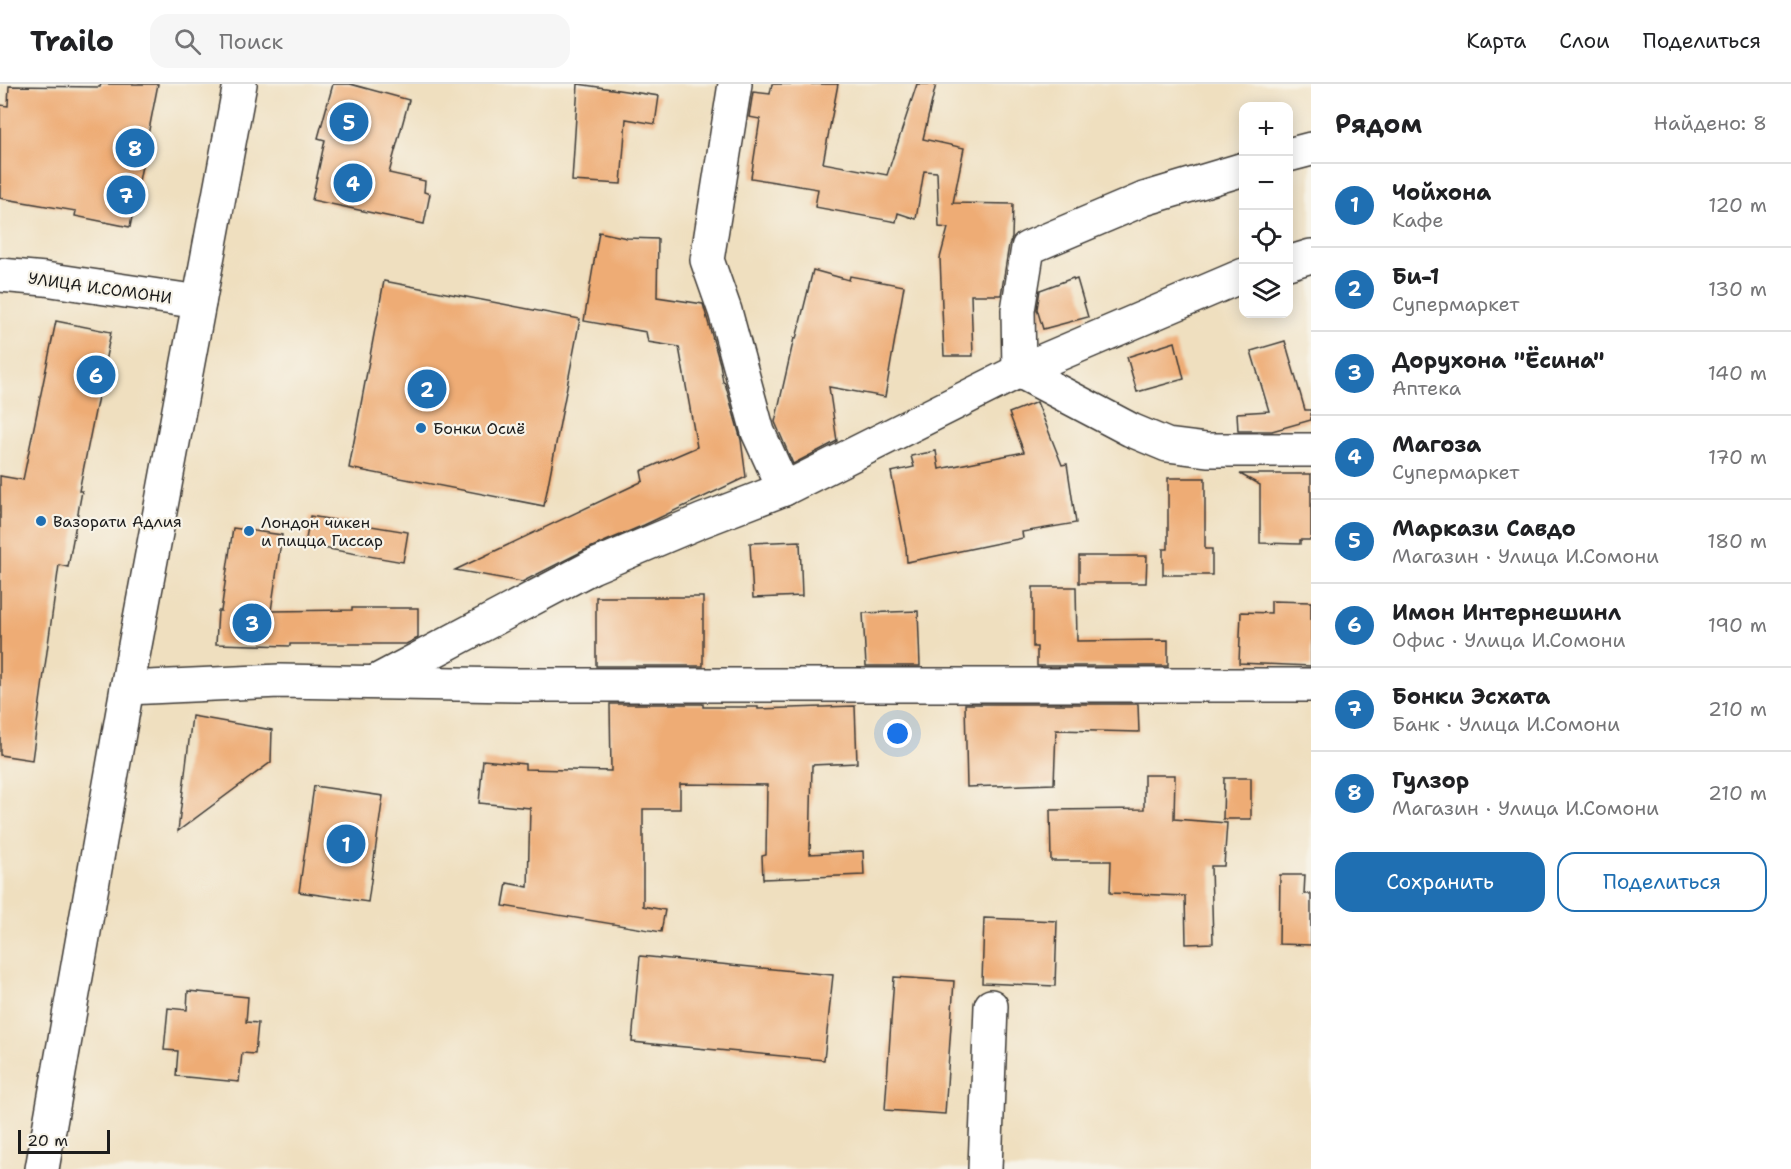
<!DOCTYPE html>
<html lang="ru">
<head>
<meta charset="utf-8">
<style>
	:root { --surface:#fff; --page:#f6f6f6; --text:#202124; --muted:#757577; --line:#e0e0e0; --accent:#1f6fb2 }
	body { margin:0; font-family:"Shantell Sans",sans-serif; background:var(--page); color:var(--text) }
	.controls { position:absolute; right:18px; top:18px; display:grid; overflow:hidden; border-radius:12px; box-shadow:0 3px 15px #0003 }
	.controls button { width:54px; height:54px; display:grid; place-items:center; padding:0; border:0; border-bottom:2px solid var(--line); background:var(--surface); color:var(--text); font:30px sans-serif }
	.scale { position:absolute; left:18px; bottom:15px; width:92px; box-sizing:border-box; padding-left:6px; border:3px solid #1c1c1c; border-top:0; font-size:16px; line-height:21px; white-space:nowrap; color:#1c1c1c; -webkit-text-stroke:4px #f7f3e8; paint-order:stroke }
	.you { position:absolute; left:898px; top:650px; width:21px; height:21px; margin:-15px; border:4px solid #fff; border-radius:50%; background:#1a73e8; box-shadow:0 0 0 9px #1a73e833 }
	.badge { display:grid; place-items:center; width:39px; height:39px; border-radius:50%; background:var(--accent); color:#fff; font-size:20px; font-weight:700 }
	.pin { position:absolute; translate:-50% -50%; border:3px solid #fff; box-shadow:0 2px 6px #0006 }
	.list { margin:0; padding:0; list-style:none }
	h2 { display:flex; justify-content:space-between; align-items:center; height:78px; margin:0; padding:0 24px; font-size:26px }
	h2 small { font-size:20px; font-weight:400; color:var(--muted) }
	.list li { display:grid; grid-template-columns:39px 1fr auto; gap:18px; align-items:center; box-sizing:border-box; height:84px; padding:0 24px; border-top:2px solid var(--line) }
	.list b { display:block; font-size:22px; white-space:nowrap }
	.list p { margin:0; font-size:20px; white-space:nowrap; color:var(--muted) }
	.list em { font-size:20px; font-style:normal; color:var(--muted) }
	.actions { display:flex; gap:12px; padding:18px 24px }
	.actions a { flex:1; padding:14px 0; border:2px solid var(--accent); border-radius:18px; text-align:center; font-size:21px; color:var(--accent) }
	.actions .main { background:var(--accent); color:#fff }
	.icon { flex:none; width:33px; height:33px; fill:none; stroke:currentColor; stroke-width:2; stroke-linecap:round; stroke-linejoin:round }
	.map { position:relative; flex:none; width:1311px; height:1085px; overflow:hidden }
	header { display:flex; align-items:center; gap:36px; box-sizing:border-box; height:84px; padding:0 30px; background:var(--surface); border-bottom:2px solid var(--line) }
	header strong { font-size:28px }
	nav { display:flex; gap:33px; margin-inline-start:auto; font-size:21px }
	.search { width:420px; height:54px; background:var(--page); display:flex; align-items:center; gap:15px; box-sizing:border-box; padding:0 21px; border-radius:18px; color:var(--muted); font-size:22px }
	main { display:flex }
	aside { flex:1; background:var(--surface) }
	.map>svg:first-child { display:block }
	.building { fill:#eeac75 }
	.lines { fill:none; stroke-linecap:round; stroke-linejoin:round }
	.minor-casing { stroke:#3c3934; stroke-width:36 }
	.minor { stroke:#fff; stroke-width:33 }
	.poi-dot { fill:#1f6fb2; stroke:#f7f3e8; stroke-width:2 }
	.labels { text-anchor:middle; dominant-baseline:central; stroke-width:4.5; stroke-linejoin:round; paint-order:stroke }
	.street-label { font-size:16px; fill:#1c1c1c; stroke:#f7f3e8 }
	.poi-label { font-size:16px; fill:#1c1c1c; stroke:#f7f3e8; text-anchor:start }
</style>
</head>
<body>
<header>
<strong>Trailo</strong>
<div class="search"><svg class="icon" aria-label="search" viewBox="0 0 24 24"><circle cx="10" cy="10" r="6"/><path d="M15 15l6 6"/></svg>Поиск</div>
<nav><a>Карта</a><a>Слои</a><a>Поделиться</a></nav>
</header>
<main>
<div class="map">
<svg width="1311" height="1085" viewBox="0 0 1311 1085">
	<rect width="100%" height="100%" fill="#f7f3e8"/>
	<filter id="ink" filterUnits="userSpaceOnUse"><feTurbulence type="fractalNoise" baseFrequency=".0167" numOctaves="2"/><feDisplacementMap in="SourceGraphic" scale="12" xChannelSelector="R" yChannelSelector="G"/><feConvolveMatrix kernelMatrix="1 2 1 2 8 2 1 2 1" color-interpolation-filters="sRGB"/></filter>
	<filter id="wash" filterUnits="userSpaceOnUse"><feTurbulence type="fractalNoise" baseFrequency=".008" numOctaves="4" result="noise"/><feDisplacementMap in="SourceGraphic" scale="24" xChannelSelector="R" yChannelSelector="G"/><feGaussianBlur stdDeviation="1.35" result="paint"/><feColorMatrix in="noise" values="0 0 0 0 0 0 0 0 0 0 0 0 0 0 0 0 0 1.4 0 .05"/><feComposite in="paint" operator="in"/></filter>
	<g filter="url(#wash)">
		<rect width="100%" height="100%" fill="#efdfbf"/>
		<g id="blocks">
			<g class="building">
				<polygon points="101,0 158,0 130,143 75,132 76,127 0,114 0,21 8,22 9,2 100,3"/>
				<polygon points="333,0 350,0 409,16 389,89 425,97 424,108 430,110 424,140 312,116 325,56 318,54"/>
				<polygon points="578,0 659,12 655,40 626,35 621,100 572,97"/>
				<polygon points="772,0 838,0 823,79 887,91 917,0 936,0 923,55 964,64 953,119 1013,120 1012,154 1009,161 1001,211 971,211 973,272 944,272 940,174 948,144 939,143 937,88 924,87 916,135 898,129 896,138 815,123 818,105 751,94 760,35 749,33 753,8 770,10"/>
				<polygon points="599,148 627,154 658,155 657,213 703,220 720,280 723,298 725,299 741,356 746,393 644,441 585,466 522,498 455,486 643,397 641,387 697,363 679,263 648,258 646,248 584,237"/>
				<polygon points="813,186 849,196 850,192 904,202 885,313 829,303 837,357 793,380 775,338 794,254 796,255"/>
				<polygon points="1073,194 1074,196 1077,195 1088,233 1043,245 1037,225 1040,206"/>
				<polygon points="384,197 580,235 544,422 349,384"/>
				<polygon points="56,237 111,248 79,407 82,407 68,483 59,481 32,676 0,671 0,392 23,396"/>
				<polygon points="1285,257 1305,326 1311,326 1311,336 1272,347 1238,347 1237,329 1269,327 1251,267"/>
				<polygon points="1175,258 1184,295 1137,308 1127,273"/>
				<polygon points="1037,318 1062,381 1067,380 1076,439 1022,448 1023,454 907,478 906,464 891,388 914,383 911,372 936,367 939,385 1024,368 1009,329"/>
				<polygon points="1240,390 1311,390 1311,456 1300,456 1300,460 1260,459 1260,401"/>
				<polygon points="1168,394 1205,394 1205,465 1212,465 1212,491 1163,491 1163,465 1168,465"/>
				<polygon points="310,432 408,448 403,478 305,461"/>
				<polygon points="233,444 282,451 271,527 352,526 352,524 418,524 418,554 406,560 290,560 290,562 216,560 218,527 221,527"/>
				<polygon points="800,457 802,512 753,514 750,459"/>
				<polygon points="1079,472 1147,472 1146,499 1079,499"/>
				<polygon points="1033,503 1076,503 1077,557 1168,556 1168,582 1037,582 1037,563 1033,563"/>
				<rect x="596" y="513" width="107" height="69"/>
				<polygon points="1271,517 1311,518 1311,582 1239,579 1241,528 1271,529"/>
				<polygon points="918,527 920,582 866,582 863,529"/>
				<polygon points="610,620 703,620 703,623 758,623 758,625 855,622 857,679 812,681 810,770 863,767 864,791 763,795 762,772 766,771 767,701 680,700 680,725 643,725 643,822 665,826 661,848 503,822 507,799 528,803 530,724 479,719 483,676 525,680 525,685 611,687"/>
				<polygon points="965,620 1138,620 1139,648 1056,646 1054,700 967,703"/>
				<polygon points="192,632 272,646 271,678 178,747"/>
				<polygon points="1144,691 1175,691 1174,735 1227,739 1224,782 1211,782 1213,859 1186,860 1185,812 1110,809 1111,777 1051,777 1050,726 1144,725"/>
				<polygon points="1224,694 1251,694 1251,735 1223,735"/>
				<polygon points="314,702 383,712 368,818 299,808"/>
				<polygon points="1280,791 1305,791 1304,810 1311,810 1311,861 1279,860"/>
				<polygon points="984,834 1057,837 1055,902 982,899"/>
				<polygon points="640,872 833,891 824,976 632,958"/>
				<polygon points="894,893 954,897 945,1030 885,1026"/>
				<polygon points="188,907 248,913 246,938 258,939 255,970 242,969 239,998 176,992 178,967 164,966 168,924 187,926"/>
			</g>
		</g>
	</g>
	<g filter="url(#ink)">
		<use href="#blocks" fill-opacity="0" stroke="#3c3934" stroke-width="1.5"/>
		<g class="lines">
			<g class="minor-casing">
				<g id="minor">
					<polyline points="735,0 707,176 725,227 758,348 784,405"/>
					<polyline points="1288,71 1311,65"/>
					<polyline points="1244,85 1144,115 1028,164 1018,226 1019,287 1131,346 1167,361 1207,366 1311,366"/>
					<polyline points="1288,179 1311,172"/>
					<polyline points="0,191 45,195 199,218"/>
					<polyline points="375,598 592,483 701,437 784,405 1019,287 1244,191"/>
					<polyline points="127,604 279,597 516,601 1311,601"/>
					<polyline points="42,1085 127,604 240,0"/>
					<polyline points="985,1085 991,922"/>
				</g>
			</g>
			<use href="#minor" class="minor"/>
		</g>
	</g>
	<g class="poi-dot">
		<circle cx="421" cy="344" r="6"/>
		<circle cx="41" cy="437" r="6"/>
		<circle cx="249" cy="447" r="6"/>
	</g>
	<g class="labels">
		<g class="street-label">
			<text transform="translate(100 204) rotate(8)">УЛИЦА И.СОМОНИ</text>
		</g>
		<g class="poi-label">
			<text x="433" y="344">Бонки Осиё</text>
			<text x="53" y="437">Вазорати Адлия</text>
			<text x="261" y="438">Лондон чикен<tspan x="261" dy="18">и пицца Гиссар</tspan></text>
		</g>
	</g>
</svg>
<div class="controls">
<button>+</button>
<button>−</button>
<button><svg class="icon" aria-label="locate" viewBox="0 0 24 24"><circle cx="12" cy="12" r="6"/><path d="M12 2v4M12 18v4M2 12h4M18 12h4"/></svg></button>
<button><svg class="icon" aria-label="layers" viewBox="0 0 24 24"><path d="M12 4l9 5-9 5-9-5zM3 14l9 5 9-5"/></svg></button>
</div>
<div class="scale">20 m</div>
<div class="you"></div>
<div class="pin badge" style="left:346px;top:760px">1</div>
<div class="pin badge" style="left:427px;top:305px">2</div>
<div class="pin badge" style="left:252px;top:539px">3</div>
<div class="pin badge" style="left:353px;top:99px">4</div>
<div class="pin badge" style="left:349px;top:38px">5</div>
<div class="pin badge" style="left:96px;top:291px">6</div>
<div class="pin badge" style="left:126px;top:111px">7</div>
<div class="pin badge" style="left:135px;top:64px">8</div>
</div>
<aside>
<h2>Рядом<small>Найдено: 8</small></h2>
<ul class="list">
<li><span class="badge">1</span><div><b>Чойхона</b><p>Кафе</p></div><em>120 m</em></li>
<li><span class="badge">2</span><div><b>Би-1</b><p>Супермаркет</p></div><em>130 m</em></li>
<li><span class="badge">3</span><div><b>Дорухона &quot;Ёсина&quot;</b><p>Аптека</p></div><em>140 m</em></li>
<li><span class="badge">4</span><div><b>Магоза</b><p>Супермаркет</p></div><em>170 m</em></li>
<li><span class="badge">5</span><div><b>Маркази Савдо</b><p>Магазин · Улица И.Сомони</p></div><em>180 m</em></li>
<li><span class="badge">6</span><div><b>Имон Интернешинл</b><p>Офис · Улица И.Сомони</p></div><em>190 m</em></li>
<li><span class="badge">7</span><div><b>Бонки Эсхата</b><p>Банк · Улица И.Сомони</p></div><em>210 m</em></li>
<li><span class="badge">8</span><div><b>Гулзор</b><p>Магазин · Улица И.Сомони</p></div><em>210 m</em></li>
</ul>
<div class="actions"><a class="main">Сохранить</a><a>Поделиться</a></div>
</aside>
</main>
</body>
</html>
